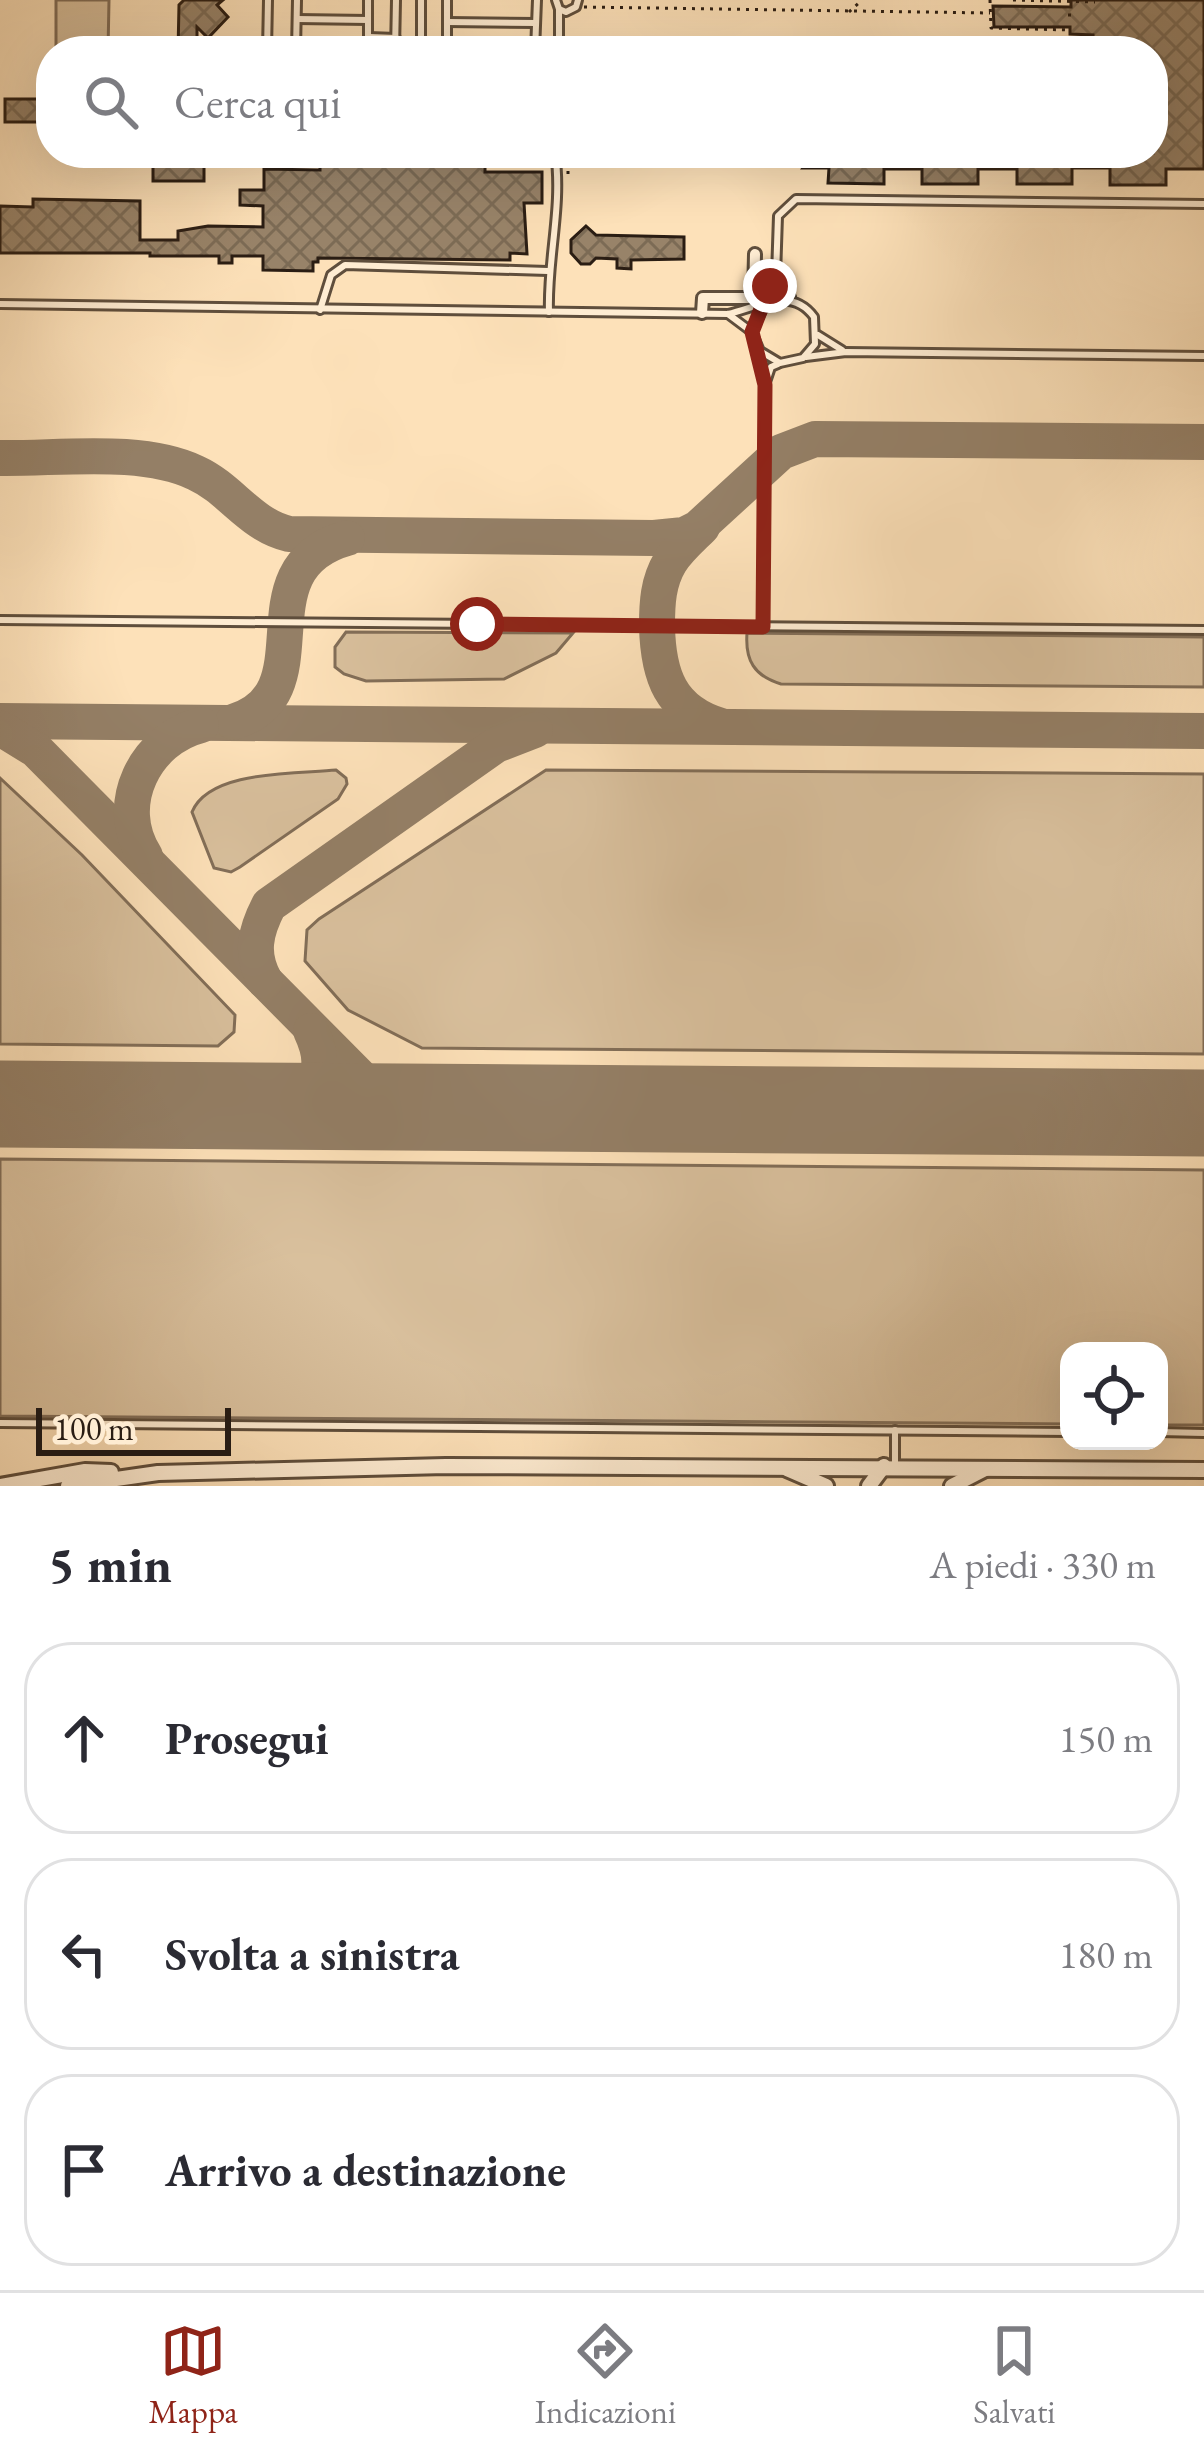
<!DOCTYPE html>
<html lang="it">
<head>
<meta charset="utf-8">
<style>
	:root { --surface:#fff; --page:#f7f7f7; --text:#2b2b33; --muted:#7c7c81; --line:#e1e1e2; --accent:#8f2418 }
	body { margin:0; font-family:"EB Garamond",serif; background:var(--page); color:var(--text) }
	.controls { position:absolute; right:36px; bottom:36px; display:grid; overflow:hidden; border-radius:24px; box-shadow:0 12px 48px #0002 }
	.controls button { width:108px; height:108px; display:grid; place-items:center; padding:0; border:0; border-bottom:3px solid var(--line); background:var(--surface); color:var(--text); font:60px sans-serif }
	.scale { position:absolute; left:36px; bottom:30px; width:195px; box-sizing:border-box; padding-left:12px; border:6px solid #2a1d13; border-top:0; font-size:33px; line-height:42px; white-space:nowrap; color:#2a1d13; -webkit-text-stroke:9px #feecd2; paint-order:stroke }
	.stop { position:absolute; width:36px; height:36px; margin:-27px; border:9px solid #8f2418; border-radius:50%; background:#fff }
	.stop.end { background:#8f2418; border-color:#fff; box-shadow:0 3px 12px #0008 }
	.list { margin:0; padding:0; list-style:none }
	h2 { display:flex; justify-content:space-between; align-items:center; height:156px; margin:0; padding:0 48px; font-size:51px }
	h2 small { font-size:39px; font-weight:400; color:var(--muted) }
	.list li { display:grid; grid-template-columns:78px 1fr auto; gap:36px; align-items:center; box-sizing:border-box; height:192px; margin:0 24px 24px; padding:0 24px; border:3px solid var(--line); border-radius:48px }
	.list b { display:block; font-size:45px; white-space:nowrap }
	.list em { font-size:39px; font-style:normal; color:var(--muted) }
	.icon { flex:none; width:66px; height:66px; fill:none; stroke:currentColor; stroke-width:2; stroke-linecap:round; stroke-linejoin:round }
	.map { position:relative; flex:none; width:1204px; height:1486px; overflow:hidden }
	.search { position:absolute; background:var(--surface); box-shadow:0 12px 48px #0002; left:36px; right:36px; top:36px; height:132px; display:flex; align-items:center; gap:30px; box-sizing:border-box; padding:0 42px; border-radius:48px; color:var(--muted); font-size:45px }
	.sheet { height:804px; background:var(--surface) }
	nav { display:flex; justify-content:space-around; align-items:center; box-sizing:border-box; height:168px; border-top:3px solid var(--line); background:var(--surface); font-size:33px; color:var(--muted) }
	nav a { display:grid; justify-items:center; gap:6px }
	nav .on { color:var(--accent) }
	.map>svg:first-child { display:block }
	.green { fill:#d9c09d; stroke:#826e58; stroke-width:3 }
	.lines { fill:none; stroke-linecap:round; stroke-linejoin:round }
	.taxiway { stroke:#947f66; stroke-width:36 }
	.runway { stroke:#947f66; stroke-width:87 }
	.building { fill:url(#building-cross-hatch); stroke:#2a1d13; stroke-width:3 }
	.service-casing { stroke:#5f4e3c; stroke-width:12 }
	.minor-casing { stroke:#5f4e3c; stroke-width:16 }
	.tertiary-casing { stroke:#5f4e3c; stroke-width:20 }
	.path { stroke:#2a1d13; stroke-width:3; stroke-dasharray:3 6; stroke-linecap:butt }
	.service { stroke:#feecd2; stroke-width:6 }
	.minor { stroke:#feecd2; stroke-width:10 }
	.tertiary { stroke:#feecd2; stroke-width:14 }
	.route { stroke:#8f2418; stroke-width:15 }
</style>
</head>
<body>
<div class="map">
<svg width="1204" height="1486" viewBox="0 0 1204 1486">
	<defs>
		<pattern id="building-cross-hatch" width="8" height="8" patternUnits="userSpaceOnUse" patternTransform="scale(3)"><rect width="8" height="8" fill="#988369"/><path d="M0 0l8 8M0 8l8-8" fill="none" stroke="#7c6b55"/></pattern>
	</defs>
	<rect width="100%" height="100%" fill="#fde1b9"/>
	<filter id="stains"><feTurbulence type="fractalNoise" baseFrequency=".00167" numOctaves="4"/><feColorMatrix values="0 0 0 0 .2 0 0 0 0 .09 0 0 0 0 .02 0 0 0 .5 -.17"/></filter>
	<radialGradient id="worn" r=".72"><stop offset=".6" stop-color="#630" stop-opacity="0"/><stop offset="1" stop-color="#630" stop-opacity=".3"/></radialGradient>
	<g class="green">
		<polygon points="56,0 109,0 108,51 56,51"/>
		<polygon points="346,632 573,633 556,653 504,679 366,681 344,674 335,667 335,647"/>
		<path d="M747 633 1204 637V687L781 684C754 676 745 660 747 633Z"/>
		<path d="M336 770 346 778 347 784 338 799 240 867 231 872 214 868 192 812C209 770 295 774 336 770Z"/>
		<polygon points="546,770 1204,774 1204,1054 422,1048 348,1010 305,961 307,930 319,919"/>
		<polygon points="0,778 82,855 235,1015 234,1032 218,1046 0,1044"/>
		<polygon points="0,1159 1204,1170 1204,1425 1159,1425 1159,1351 1069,1351 1069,1424 0,1416"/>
	</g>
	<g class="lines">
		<g class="taxiway">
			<path d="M0 458C59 459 142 447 196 473 231 489 250 525 289 534L654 538 684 535 698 528 781 452 815 439 1204 442"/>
			<path d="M702 527C691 538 678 549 670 562 658 582 657 603 657 626 658 675 670 711 721 726"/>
			<polyline points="0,721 1204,731"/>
			<path d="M233 722C330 693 237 569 347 538"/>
			<polyline points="0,728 36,750 366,1083 408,1101 436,1107"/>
			<path d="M145 856C112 805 145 739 201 725"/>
			<path d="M265 981C250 954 255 932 269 905L496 745 535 730"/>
			<path d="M269 1106C312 1094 332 1076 311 1031"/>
		</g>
		<polyline class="runway" points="0,1104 1204,1113"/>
	</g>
	<g class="building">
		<polygon points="184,0 223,0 217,5 228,17 208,38 197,27 197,51 178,51 179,5"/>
		<polygon points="1071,0 1204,0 1204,169 1166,169 1166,185 1110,185 1110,168 1072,168 1072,184 1017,184 1017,169 978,169 978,184 922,184 922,169 884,169 884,184 828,183 829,168 803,168 814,153 1153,153 1153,51 1093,51 1093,35 1070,34 1070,27 994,27 993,6 1071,7"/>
		<rect x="5" y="99" width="46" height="23"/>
		<polygon points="153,158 204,159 204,181 153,181"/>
		<polygon points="320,161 485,164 485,172 542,172 542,203 524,203 527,254 510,253 510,260 318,258 318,262 313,262 313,271 263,270 263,256 232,256 232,263 219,263 219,256 150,256 150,253 0,253 0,206 33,207 33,199 140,201 140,240 178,240 178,231 208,226 263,227 263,206 240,205 240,190 264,190 264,169 320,170"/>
		<polygon points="586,226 596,235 684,237 684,259 631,260 631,269 617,268 617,259 596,258 590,264 581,264 571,253 571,240"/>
	</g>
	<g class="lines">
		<g class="service-casing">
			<g id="service">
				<polyline points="447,0 447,51"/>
				<polyline points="556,0 559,9 566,12 576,7 578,0"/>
				<polyline points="297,19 368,20"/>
				<polyline points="447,22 536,23"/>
				<polyline points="369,37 396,38"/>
				<polyline points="421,42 447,43"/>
				<polyline points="267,51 268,0"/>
				<polyline points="296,51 297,0"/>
				<polyline points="368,51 368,0"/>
				<polyline points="395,51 396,0"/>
				<polyline points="421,51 421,0"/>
				<polyline points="535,51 537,0"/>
				<polyline points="559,51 559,9"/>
				<polyline points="314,153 498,157 517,153"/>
				<polyline points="776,276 791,297"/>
				<path d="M0 304 728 314C759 307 791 286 814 317L815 344 803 358 780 363 760 351 752 332 764 306"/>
				<polyline points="766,304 776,276 778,216 796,199 1204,204"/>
				<polyline points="320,310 331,275 345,265 548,271"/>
				<path d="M549 312C547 259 563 206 555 153"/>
				<polyline points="728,314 752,332"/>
				<polyline points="818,335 842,350"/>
				<polyline points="760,355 765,385 763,627"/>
				<polyline points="806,357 846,352 1204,356"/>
				<polyline points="765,385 771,367 778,364"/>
				<polyline points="0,620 1204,630"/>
				<polyline points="0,1423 1069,1432"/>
				<polyline points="1159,1432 1204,1433"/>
				<polyline points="895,1466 895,1430"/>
			</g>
		</g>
		<g class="minor-casing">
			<polyline id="minor" points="702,313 703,298 754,298 755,254"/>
		</g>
		<g class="tertiary-casing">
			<g id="tertiary">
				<polyline points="787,1469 826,1486"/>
				<polyline points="0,1486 85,1471 111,1472"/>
				<polyline points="68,1486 158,1473 446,1466 1204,1470"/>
				<polyline points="869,1486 884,1466"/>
				<polyline points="952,1486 985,1469"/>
			</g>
		</g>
		<g class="path">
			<polyline points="990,0 991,28 1070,30"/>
			<polyline points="1013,0 1095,2"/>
			<polyline points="584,7 990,13"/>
			<polyline points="849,12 862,0"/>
			<polyline points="1068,15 1071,15"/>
			<polyline points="568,174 568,153"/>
		</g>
		<use href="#service" class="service"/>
		<use href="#minor" class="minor"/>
		<use href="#tertiary" class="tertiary"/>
	</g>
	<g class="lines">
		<polyline class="route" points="477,624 763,627 765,385 752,332 770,286"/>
	</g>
	<rect width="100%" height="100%" filter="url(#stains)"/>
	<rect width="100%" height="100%" fill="url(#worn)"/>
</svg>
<div class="controls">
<button><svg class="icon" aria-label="locate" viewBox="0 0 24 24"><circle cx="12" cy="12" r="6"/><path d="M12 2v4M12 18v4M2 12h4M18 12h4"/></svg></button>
</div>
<div class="scale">100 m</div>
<div class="stop" style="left:477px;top:624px"></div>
<div class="stop end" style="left:770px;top:286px"></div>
<div class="search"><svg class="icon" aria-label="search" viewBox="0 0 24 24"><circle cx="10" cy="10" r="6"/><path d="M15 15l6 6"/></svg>Cerca qui</div>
</div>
<section class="sheet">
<h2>5 min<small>A piedi · 330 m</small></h2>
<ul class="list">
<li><svg class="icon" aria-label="ahead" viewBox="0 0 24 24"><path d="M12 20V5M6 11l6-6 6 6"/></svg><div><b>Prosegui</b></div><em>150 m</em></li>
<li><svg class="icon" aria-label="left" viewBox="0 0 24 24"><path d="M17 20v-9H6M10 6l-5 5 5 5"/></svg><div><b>Svolta a sinistra</b></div><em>180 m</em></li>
<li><svg class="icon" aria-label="arrive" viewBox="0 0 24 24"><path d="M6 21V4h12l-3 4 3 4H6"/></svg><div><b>Arrivo a destinazione</b></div></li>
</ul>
</section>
<nav>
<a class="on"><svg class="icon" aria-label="map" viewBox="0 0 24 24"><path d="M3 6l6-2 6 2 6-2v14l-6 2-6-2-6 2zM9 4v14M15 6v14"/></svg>Mappa</a>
<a><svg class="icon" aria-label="directions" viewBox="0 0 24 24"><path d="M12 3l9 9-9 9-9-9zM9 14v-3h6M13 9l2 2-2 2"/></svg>Indicazioni</a>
<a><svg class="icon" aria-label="saved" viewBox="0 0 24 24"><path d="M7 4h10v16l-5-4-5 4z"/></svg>Salvati</a>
</nav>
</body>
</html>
